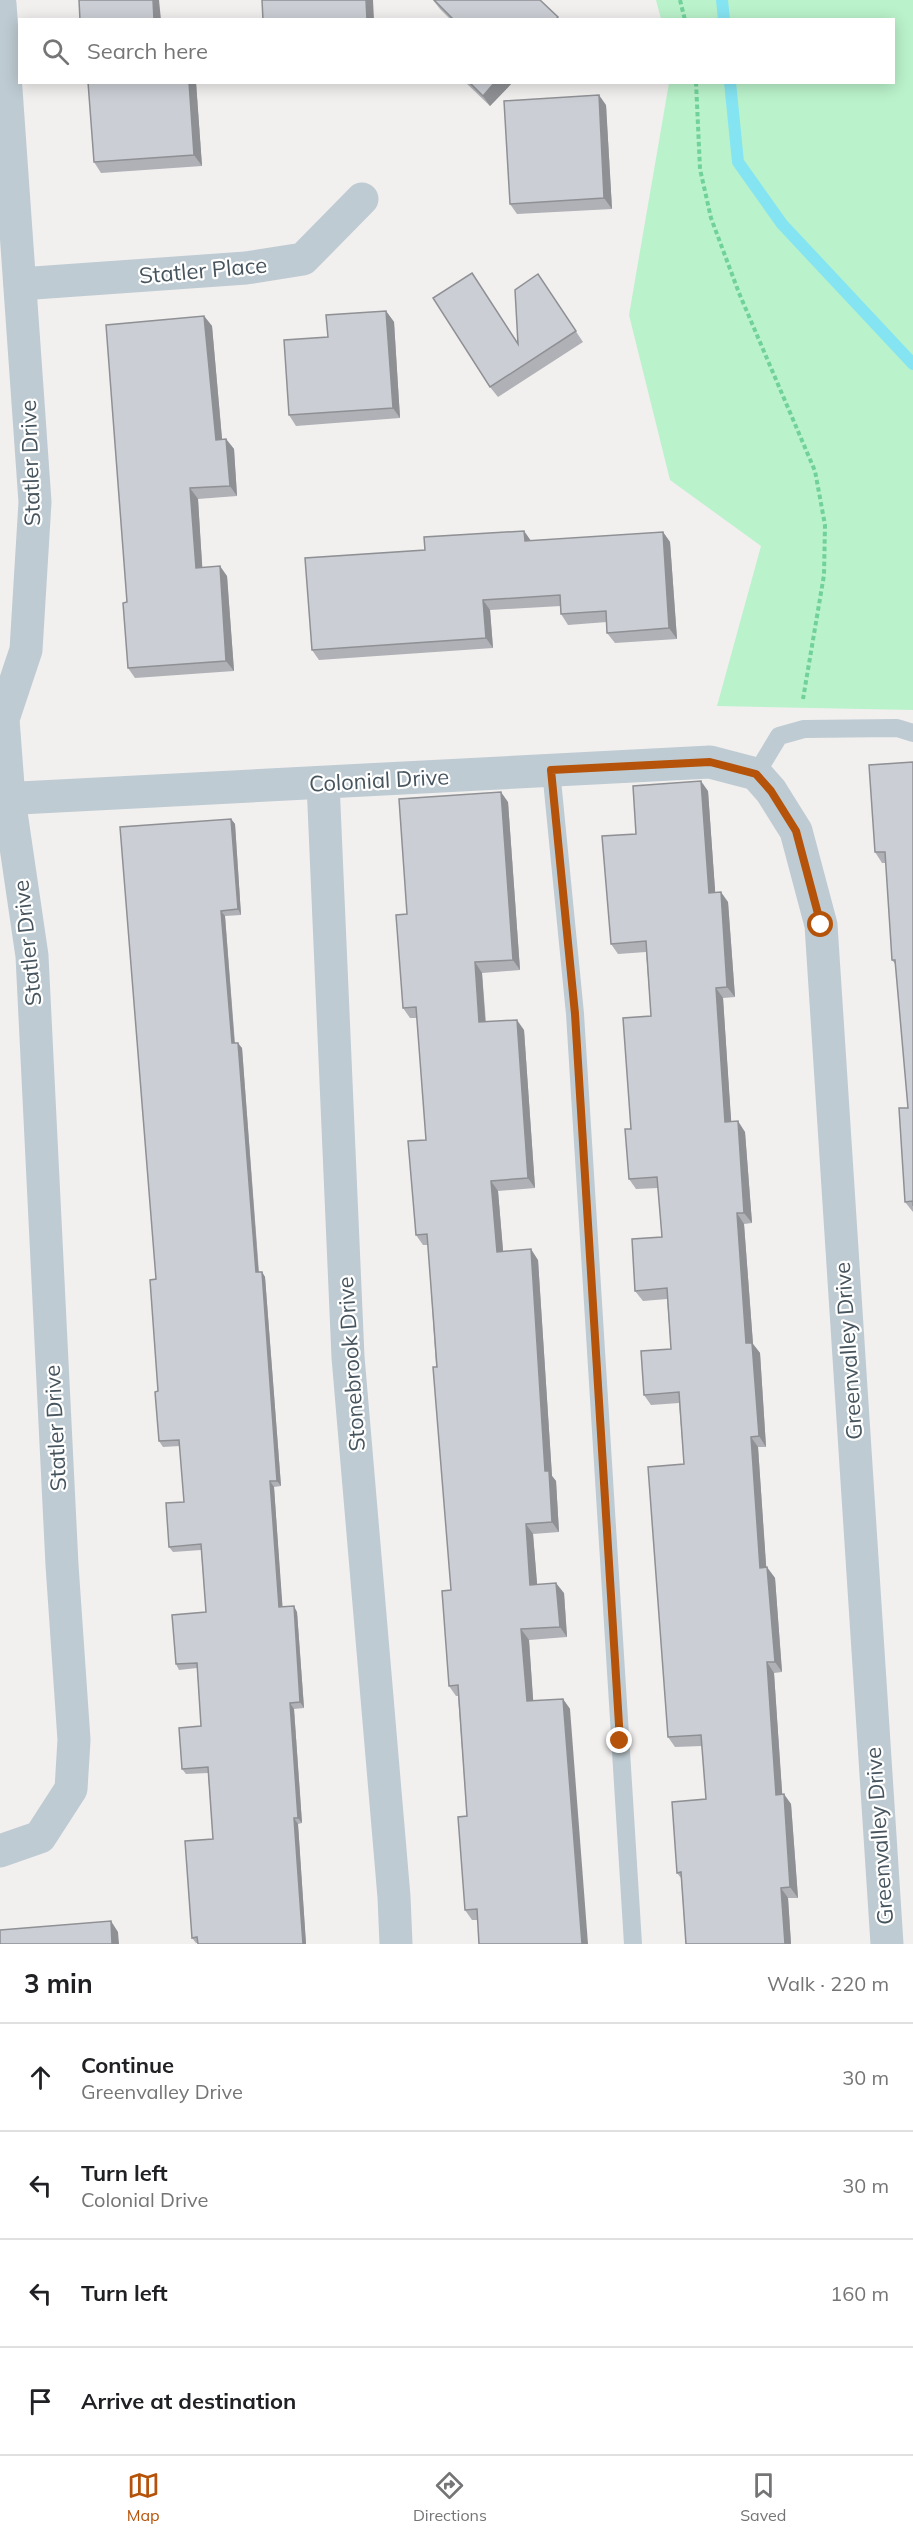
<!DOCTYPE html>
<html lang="en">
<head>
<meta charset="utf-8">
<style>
	:root { --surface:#fff; --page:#f6f6f6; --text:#202124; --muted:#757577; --line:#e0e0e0; --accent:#b45309 }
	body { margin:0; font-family:Mulish,sans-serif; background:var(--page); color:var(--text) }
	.stop { position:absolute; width:18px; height:18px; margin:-14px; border:4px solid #b45309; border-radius:50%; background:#fff }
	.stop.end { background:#b45309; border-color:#fff; box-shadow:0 2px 6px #0008 }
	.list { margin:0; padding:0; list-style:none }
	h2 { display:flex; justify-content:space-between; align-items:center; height:78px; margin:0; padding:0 24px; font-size:26px }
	h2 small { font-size:20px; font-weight:400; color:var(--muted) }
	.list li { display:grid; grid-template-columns:39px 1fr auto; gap:18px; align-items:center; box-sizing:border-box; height:108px; padding:0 24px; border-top:2px solid var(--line) }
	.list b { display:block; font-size:22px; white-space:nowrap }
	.list p { margin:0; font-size:20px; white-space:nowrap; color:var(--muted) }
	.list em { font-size:20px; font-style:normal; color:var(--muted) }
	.icon { flex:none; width:33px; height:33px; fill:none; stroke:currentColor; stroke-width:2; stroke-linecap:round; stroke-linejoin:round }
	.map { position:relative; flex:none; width:913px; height:1944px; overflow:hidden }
	.search { position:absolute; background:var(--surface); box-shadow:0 3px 15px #0003; left:18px; right:18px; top:18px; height:66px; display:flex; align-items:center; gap:15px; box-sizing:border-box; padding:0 21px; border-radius:0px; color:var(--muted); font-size:22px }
	.sheet { height:510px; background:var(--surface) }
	nav { display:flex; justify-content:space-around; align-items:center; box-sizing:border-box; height:84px; border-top:2px solid var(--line); background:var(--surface); font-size:16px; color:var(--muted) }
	nav a { display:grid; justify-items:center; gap:3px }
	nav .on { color:var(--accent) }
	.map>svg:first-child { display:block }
	.green { fill:#baf2cb }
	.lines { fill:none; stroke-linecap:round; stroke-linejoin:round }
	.stream { stroke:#85e4f2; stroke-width:12 }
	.path { stroke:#70d299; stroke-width:4; stroke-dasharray:4.5 3; stroke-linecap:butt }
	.service { stroke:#becbd2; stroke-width:18 }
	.minor { stroke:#becbd2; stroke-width:33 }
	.wall { fill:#afb1b6 }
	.shaded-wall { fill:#8e9094 }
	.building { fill:#cbced4; stroke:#8e9094; stroke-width:1.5 }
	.route { stroke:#b45309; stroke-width:8 }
	.labels { text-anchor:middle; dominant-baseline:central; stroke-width:4.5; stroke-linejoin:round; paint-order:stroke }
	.street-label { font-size:22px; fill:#46545e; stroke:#fff }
</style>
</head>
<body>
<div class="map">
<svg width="913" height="1944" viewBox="0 0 913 1944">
	<rect width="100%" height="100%" fill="#f2efef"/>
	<polygon class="green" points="656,0 913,0 913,710 717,706 761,546 670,480 629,315 669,83 894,82 894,20 661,19"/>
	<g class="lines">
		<g class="stream">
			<polyline points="722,0 724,20"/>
			<polyline points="730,82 738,162 782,224 913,364"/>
		</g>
		<g class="path">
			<polyline points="680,0 685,20"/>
			<polyline points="696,82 700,169 711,218 739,293 815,471 825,525 824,575 803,699"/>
		</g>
		<g class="service">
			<polyline points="551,770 575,1014 633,1944"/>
			<polyline points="756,774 779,736 804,729 897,728 913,733"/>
		</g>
		<g class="minor">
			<polyline points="0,4 35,502 26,650 3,719 9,799 32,956 62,1565 74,1740 71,1789 40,1837 0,1851"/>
			<polyline points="20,284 246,268 303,259 362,199"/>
			<polyline points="323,783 348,1357 394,1897 396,1944"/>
			<polyline points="0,799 710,762 756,774 771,791 796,831 821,925 887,1944"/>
		</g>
	</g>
	<g class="wall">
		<polygon points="433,0 558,17 559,20 451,20 440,9"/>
		<polygon points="88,82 196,82 202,166 101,173 94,162"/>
		<polygon points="465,82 513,82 490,106"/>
		<polygon points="606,105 612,209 517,214 510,204"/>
		<polygon points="479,284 518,343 545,285 583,342 498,397 490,387"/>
		<polygon points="386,311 394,322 400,418 296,426 289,415 328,337"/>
		<polygon points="204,316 212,326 222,439 226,439 234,449 237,496 198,499 202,567 227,576 234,671 135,678 128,668 127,602"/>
		<polygon points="524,531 531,541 663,532 670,542 677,639 615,643 607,633 607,622 568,625 561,614 561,606 490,610 493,648 319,660 312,650 425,550"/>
		<polygon points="913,762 913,1212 905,1202 908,1108 896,965 892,960 886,863 882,863 875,852"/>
		<polygon points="708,791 715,892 728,902 735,997 723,998 731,1122 745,1132 752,1223 744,1224 753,1344 760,1353 766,1447 758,1447 766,1567 775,1578 782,1672 774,1673 782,1794 791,1804 798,1898 788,1898 791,1944 686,1944 681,1878 677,1873 706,1799 702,1746 675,1747 668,1737 684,1464 679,1403 651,1405 644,1395 671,1349 667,1299 643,1301 635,1291 662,1237 658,1188 636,1189 629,1179 631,1129 651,1016 646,952 618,954 611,944 636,834"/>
		<polygon points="508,802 520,970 482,973 486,1022 524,1030 535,1188 498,1191 503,1251 538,1260 552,1476 556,1481 559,1532 533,1534 537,1584 564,1593 567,1637 529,1640 533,1701 563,1699 570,1709 477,1920 472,1920 465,1910 467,1816 458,1696 456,1696 449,1686 451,1590 428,1245 423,1245 416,1235 426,1140 417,1018 410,1018 403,1008"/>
		<polygon points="231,819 235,824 241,915 225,916 235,1043 242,1048 259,1272 262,1272 265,1277 281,1486 274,1487 282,1607 297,1612 304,1708 294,1709 302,1823 298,1824 306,1944 198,1944 198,1943 196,1943 192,1938 213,1839 208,1773 186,1774 182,1769 201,1726 197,1668 179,1670 176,1664 206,1612 201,1550 173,1552 169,1547 184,1502 180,1446 163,1447 159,1441 156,1279"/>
	</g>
	<g class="shaded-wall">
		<polygon points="153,0 159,0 161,20 154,20"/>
		<polygon points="366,0 373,0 374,20 367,20"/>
		<polygon points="189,82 196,82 202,166 194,155"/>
		<polygon points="495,82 513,82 490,106 483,96"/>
		<polygon points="599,95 606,105 612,209 604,198"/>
		<polygon points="386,311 394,322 400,418 393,408"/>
		<polygon points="204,316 212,326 223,450 216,440"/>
		<polygon points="226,439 234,449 237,496 230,486"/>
		<polygon points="190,488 198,499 203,578 196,568"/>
		<polygon points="524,531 531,541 525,541"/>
		<polygon points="663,532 670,542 677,639 669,628"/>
		<polygon points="220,566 227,576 234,671 226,661"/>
		<polygon points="483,600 490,610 493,648 486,638"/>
		<polygon points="701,781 708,791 716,903 709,893"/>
		<polygon points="501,792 508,802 520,970 513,960"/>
		<polygon points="231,819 235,824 241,915 238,909"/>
		<polygon points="721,892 728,902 735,997 727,987"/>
		<polygon points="221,911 225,916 235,1049 232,1043"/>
		<polygon points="475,962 482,973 486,1033 479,1022"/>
		<polygon points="716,988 723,998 732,1133 725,1122"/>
		<polygon points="517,1020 524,1030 535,1188 528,1178"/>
		<polygon points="238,1043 242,1048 259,1278 256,1272"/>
		<polygon points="738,1121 745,1132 752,1223 744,1213"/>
		<polygon points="491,1181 498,1191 504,1262 497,1252"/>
		<polygon points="737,1213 744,1224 753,1344 760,1353 766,1447 759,1436 746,1343"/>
		<polygon points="531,1249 538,1260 552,1476 556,1481 559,1532 552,1522 545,1471"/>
		<polygon points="262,1272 265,1277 281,1486 277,1481"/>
		<polygon points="751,1437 758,1447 767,1578 760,1568"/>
		<polygon points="270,1481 274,1487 283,1613 279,1607"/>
		<polygon points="526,1524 533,1534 538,1595 530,1585"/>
		<polygon points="767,1567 775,1578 782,1672 775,1662"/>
		<polygon points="556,1583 564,1593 567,1637 560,1627"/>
		<polygon points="294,1606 297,1612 304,1708 300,1702"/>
		<polygon points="521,1629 529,1640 534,1712 527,1701"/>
		<polygon points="767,1662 774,1673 783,1805 776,1795"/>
		<polygon points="563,1699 570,1709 588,1944 582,1944"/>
		<polygon points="290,1703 294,1709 302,1823 298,1818"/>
		<polygon points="784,1794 791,1804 798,1898 790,1887"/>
		<polygon points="294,1818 298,1824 306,1944 303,1944"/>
		<polygon points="781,1888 788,1898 791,1944 785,1944"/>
		<polygon points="111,1921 118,1932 119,1944 112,1944"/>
	</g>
	<g class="building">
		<polygon points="79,0 153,0 154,20 80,20"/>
		<polygon points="262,0 366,0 367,20 263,20"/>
		<polygon points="434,0 540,0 558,17 555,20 454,20"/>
		<polygon points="88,82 189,82 194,155 94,162"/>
		<polygon points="469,82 495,82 483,96"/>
		<polygon points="599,95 604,198 510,204 504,101"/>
		<polygon points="472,273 518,344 515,290 538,274 576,331 490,387 433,298"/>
		<polygon points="386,311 393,408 289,415 284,340 328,337 326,315"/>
		<polygon points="204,316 216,440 226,439 230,486 190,488 196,568 220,566 226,661 128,668 123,603 127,602 106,325"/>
		<polygon points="524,531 525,541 663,532 669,628 607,633 606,611 561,614 560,595 483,600 486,638 312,650 305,558 425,550 424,537"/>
		<polygon points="913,762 913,1206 913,1201 905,1202 899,1108 908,1108 895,960 892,960 885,852 875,852 869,765"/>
		<polygon points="701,781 709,893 721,892 727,987 716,988 725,1122 738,1121 744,1213 737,1213 746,1343 752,1343 759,1436 751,1437 760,1568 767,1567 775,1662 767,1662 776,1795 784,1794 790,1887 781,1888 785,1944 686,1944 681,1872 677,1873 672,1802 706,1799 701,1735 668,1737 648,1467 684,1464 679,1392 644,1395 641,1351 671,1349 667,1288 635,1291 632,1239 662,1237 657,1177 629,1179 625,1129 631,1129 623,1018 651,1016 646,941 611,944 602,836 636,834 633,786"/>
		<polygon points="501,792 513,960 475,962 479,1022 517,1020 528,1178 491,1181 497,1252 531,1249 545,1471 549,1471 552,1522 526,1524 530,1585 556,1583 560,1627 521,1629 527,1701 563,1699 582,1944 479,1944 477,1909 465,1910 458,1817 467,1816 458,1685 449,1686 442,1591 451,1590 433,1367 437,1367 427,1234 416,1235 408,1141 426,1140 416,1007 403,1008 396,915 407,914 399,799"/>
		<polygon points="231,819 238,909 221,911 232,1043 238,1043 256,1272 262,1272 277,1481 270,1481 279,1607 294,1606 300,1702 290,1703 298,1818 294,1818 303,1944 198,1944 197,1937 192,1938 185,1841 213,1839 208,1767 182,1769 179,1728 201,1726 197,1663 176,1664 172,1615 206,1612 201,1544 169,1547 166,1503 184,1502 179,1440 159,1441 155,1392 158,1391 150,1280 156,1279 120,827"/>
		<polygon points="111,1921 112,1944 0,1944 0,1930"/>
	</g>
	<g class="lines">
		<polyline class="route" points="620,1741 575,1014 551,770 710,762 756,774 771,791 796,831 821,925"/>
	</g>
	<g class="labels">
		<g class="street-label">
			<text transform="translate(203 270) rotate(-5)">Statler Place</text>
			<text transform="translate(30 463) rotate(-92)">Statler Drive</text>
			<text transform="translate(379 780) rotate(-3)">Colonial Drive</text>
			<text transform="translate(27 943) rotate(-96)">Statler Drive</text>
			<text transform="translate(848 1351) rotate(-94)">Greenvalley Drive</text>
			<text transform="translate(351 1364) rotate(-94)">Stonebrook Drive</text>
			<text transform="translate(55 1428) rotate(-93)">Statler Drive</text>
			<text transform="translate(879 1836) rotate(-94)">Greenvalley Drive</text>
		</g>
	</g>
</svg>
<div class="stop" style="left:821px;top:925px"></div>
<div class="stop end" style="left:620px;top:1741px"></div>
<div class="search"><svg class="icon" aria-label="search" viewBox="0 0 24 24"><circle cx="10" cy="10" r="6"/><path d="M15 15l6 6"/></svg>Search here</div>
</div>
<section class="sheet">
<h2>3 min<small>Walk · 220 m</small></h2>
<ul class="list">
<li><svg class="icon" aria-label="ahead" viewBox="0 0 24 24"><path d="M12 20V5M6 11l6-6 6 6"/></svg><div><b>Continue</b><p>Greenvalley Drive</p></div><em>30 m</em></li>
<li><svg class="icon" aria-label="left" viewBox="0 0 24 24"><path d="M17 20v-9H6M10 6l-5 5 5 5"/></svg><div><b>Turn left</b><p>Colonial Drive</p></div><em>30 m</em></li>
<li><svg class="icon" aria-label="left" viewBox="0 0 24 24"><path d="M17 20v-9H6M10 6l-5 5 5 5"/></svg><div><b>Turn left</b></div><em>160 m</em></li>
<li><svg class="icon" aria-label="arrive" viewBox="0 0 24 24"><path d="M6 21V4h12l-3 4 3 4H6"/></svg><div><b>Arrive at destination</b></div></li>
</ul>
</section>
<nav>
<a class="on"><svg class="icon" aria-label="map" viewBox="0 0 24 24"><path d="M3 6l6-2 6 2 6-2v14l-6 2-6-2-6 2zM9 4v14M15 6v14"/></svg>Map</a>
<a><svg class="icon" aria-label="directions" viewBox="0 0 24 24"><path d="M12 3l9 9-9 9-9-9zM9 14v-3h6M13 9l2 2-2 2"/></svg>Directions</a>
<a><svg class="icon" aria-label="saved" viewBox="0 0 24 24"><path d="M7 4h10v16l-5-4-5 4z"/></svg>Saved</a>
</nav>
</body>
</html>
